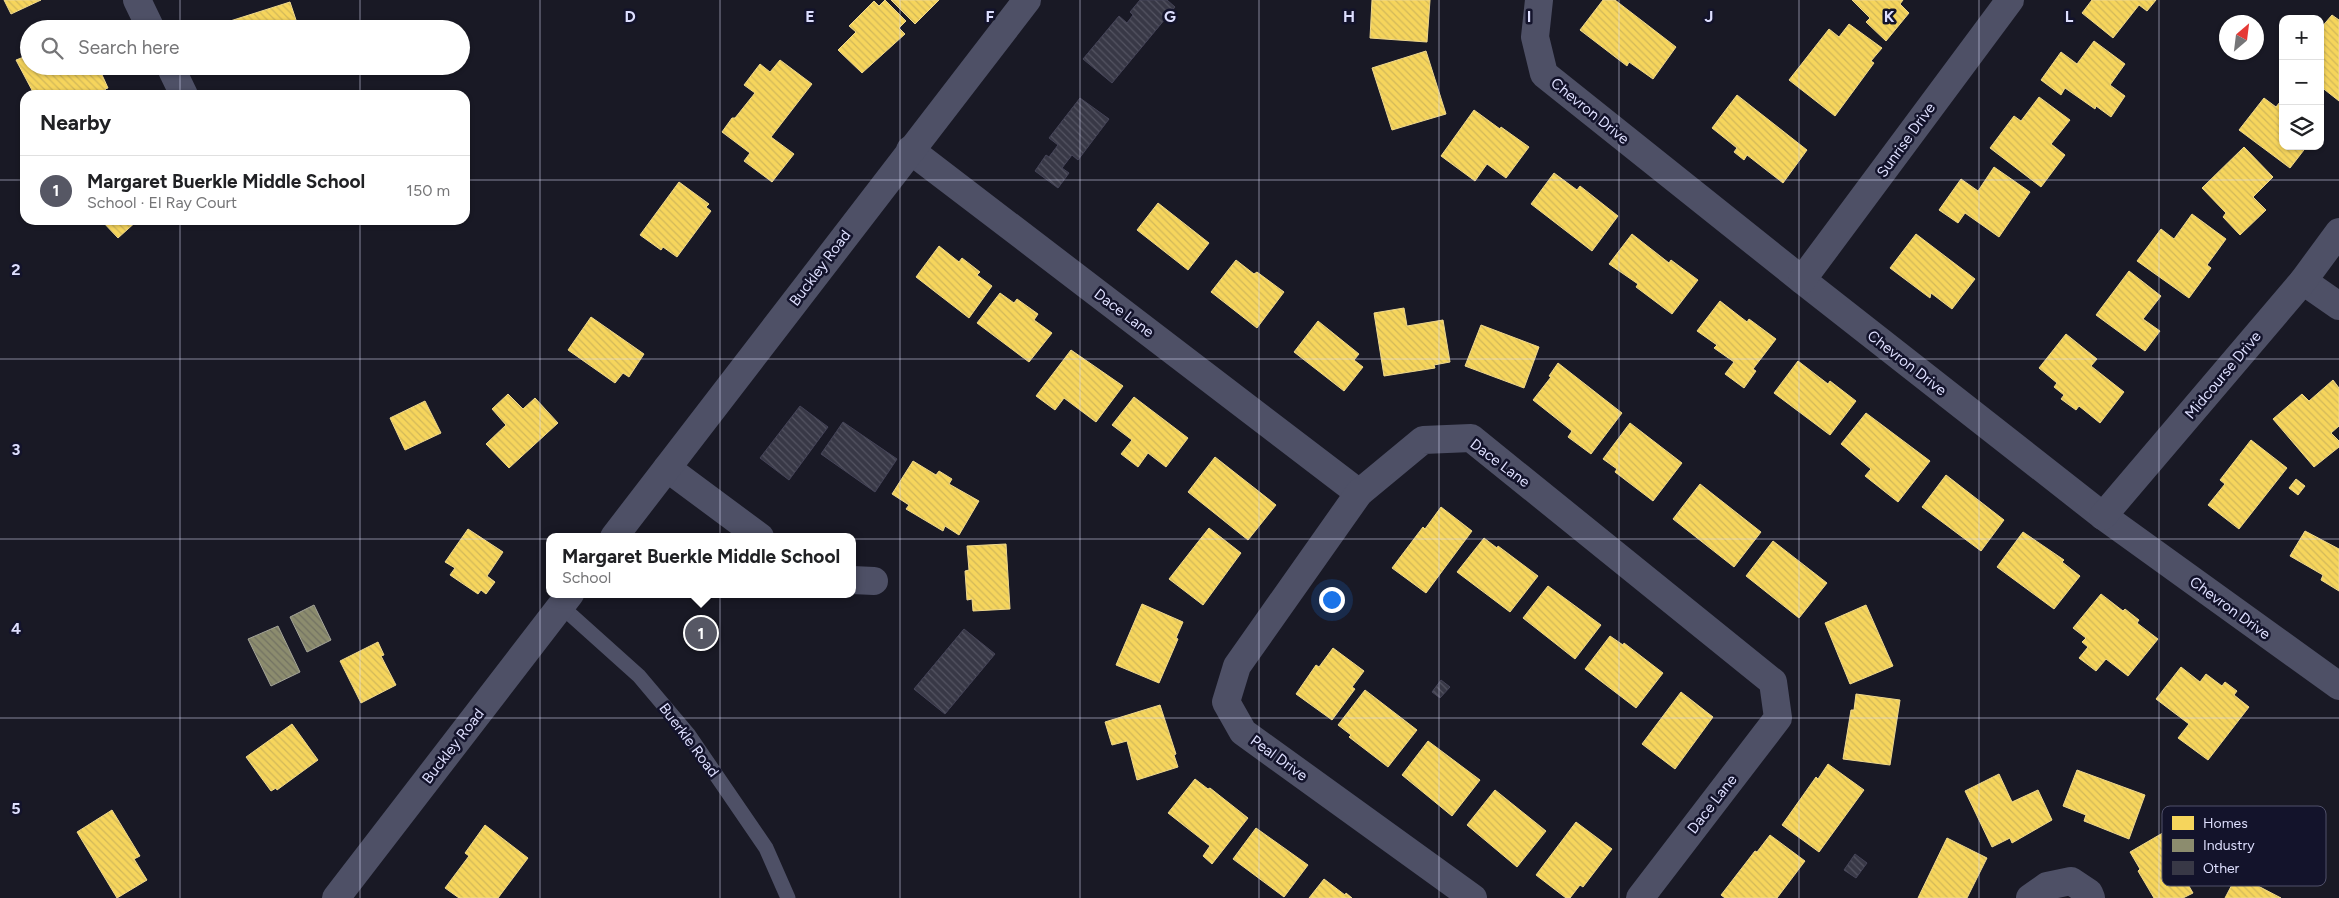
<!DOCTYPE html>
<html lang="en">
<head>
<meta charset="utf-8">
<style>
	:root { --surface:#fff; --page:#f6f6f6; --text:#202124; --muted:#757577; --line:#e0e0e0; --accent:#565764 }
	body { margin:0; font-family:Figtree,sans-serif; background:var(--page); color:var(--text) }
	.controls { position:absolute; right:15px; top:15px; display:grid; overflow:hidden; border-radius:10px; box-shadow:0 1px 4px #0004 }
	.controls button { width:45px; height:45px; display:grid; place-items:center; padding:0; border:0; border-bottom:1px solid var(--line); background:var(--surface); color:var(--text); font:25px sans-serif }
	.compass { position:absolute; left:2219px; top:15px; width:45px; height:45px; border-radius:50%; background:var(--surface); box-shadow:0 1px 4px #0004; rotate:28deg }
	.you { position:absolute; left:1331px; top:599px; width:18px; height:18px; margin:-12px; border:4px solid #fff; border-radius:50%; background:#1a73e8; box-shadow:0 0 0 8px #1a73e833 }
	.badge { display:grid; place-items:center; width:32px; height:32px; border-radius:50%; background:var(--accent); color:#fff; font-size:16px; font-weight:700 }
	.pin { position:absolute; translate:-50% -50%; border:2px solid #fff; box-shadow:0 1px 5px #0006 }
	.popup { position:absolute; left:546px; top:533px; width:310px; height:65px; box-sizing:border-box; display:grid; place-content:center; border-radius:10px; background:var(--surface); filter:drop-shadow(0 1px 4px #0005); font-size:16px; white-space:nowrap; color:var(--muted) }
	.popup b { font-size:19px; color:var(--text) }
	.popup::after { content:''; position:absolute; left:50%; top:100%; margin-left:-10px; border:10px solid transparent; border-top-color:var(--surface) }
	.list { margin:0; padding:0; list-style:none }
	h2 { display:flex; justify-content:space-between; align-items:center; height:65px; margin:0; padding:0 20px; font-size:21px }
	h2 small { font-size:16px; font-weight:400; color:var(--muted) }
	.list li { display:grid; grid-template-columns:32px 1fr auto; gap:15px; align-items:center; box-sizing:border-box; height:70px; padding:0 20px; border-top:1px solid var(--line) }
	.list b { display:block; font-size:19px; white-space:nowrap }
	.list p { margin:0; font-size:16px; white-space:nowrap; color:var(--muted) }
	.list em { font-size:16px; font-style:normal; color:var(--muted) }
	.icon { flex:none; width:28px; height:28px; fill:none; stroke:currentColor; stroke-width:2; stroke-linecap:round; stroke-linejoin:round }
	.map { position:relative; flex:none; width:2339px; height:898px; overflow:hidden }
	.search { position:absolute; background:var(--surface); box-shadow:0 1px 4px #0004; left:20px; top:20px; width:450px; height:55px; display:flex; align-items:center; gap:12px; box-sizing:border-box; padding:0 18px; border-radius:28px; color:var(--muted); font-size:19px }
	.panel { position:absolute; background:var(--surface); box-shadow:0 1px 4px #0004; left:20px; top:90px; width:450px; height:135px; border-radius:15px }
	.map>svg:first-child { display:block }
	.homes { fill:url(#homes-back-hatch); stroke:#efd88d }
	.industry { fill:url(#industry-back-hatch); stroke:#a5a599 }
	.building { fill:url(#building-back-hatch); stroke:#454458 }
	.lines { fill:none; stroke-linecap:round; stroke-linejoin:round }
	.service { stroke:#4e5066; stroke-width:15 }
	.minor { stroke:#4e5066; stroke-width:28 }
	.tertiary { stroke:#4e5066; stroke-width:28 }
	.grid { fill:none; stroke:#dedffe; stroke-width:1; stroke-opacity:0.55 }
	.labels { text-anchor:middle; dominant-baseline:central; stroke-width:5; stroke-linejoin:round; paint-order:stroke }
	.street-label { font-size:15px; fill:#dedffe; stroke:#13132b }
	.key { fill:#13132b; stroke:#50506a; stroke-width:1 }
	.key-label { font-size:14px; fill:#dedffe }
	.grid-label { font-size:16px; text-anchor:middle; font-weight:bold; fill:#dedffe; stroke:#13132b; stroke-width:5; stroke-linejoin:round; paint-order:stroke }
</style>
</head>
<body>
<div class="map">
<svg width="2339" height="898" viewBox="0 0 2339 898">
	<defs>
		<pattern id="homes-back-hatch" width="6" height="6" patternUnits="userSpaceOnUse" patternTransform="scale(1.25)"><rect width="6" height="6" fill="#f6d55c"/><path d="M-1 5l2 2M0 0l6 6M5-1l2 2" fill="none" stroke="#d2b859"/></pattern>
		<pattern id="industry-back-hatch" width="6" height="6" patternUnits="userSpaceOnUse" patternTransform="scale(1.25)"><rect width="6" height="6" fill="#8c8c6e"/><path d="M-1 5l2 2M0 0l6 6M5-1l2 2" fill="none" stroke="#727262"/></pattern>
		<pattern id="building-back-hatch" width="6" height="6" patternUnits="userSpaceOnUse" patternTransform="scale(1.25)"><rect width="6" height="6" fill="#383846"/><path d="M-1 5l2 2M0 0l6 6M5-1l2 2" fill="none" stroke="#545462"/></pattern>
	</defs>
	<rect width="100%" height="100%" fill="#191925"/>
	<g class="homes">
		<polygon points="4,0 41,0 11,14"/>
		<polygon points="885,0 906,21 899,28 905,34 862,73 838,50 856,32 849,26 874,1 879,6"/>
		<polygon points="891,0 939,0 915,24"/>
		<polygon points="1372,0 1430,0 1427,42 1370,38"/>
		<polygon points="1603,0 1615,0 1676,47 1653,79 1629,62 1627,66 1580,30"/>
		<polygon points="1852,0 1903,0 1900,4 1909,13 1886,41 1866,22 1870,18"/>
		<polygon points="2092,0 2156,0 2147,11 2139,5 2113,38 2082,13"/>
		<polygon points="290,2 299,29 229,29 227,22"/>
		<polygon points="2332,15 2339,20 2339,101 2320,86 2322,81 2320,79 2320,29"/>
		<polygon points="1849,24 1882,48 1871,61 1874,63 1835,116 1789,80 1829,29 1839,37"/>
		<polygon points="2094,41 2125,64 2110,85 2125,96 2111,117 2096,106 2095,109 2065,88 2061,95 2041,80 2061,52 2077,64"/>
		<polygon points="1426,51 1446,114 1392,130 1372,68"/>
		<polygon points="29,55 29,66 82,66 84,69 98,66 108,88 105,89 108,95 31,95 34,94 16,60"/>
		<polygon points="780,60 812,84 771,137 794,154 772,182 744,161 750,153 722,132 732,118 735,118 755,93 744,85 760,64 770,72"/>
		<polygon points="1737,95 1807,150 1783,183 1747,155 1744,160 1734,152 1737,148 1712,128"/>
		<polygon points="2039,97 2070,120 2051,144 2065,155 2041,187 1990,148 2014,116 2021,121"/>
		<polygon points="2264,98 2276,107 2283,98 2283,146 2307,146 2290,168 2239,130"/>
		<polygon points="1474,110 1500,129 1501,127 1529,147 1506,178 1487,164 1475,181 1441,156"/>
		<polygon points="2244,147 2273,177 2253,197 2266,210 2240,235 2223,217 2226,213 2202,188"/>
		<polygon points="1994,167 2030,192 1999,237 1965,213 1958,223 1939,210 1961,179 1978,191"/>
		<polygon points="1554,173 1577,190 1580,186 1618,216 1592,251 1531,204"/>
		<polygon points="679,182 709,204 706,207 711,211 677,257 663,247 661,250 640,235"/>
		<polygon points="1158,203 1209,243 1188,270 1137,230"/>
		<polygon points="2192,214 2226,239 2207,265 2211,268 2189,298 2137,261 2161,229 2174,239"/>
		<polygon points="101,220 138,220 118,238"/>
		<polygon points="1632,234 1669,263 1671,260 1698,280 1672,314 1636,287 1638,284 1609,264"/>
		<polygon points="1916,234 1975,279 1952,309 1931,293 1930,298 1890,268"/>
		<polygon points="939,246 959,262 962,258 980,272 977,275 992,286 969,318 916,277"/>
		<polygon points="1236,260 1254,274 1257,272 1284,292 1257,328 1211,292"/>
		<polygon points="2129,271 2161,296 2143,319 2160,331 2145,351 2096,315"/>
		<polygon points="1000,293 1014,303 1017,299 1038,314 1034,320 1052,333 1029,362 977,323"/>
		<polygon points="1720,301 1747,322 1749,319 1776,339 1753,369 1756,371 1744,388 1725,374 1734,362 1714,348 1717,345 1697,331"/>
		<polygon points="1404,308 1407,326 1443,320 1450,362 1434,365 1435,368 1384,376 1374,313"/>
		<polygon points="591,317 644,354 629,377 623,373 615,383 568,350"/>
		<polygon points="1318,321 1359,354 1354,360 1363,367 1344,391 1294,352"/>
		<polygon points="1481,325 1539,347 1524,388 1465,366"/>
		<polygon points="2066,334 2097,359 2091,366 2124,392 2100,423 2079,406 2076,410 2061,399 2064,395 2054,387 2057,383 2039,368"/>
		<polygon points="1071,350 1123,386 1096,422 1064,398 1055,410 1036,396"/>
		<polygon points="1798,361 1828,384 1830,381 1856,401 1830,435 1774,393"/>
		<polygon points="1558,363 1622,413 1591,454 1568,437 1572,431 1533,400 1551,377 1549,376"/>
		<polygon points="2333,380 2339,388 2339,426 2331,433 2339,441 2339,447 2314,467 2273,419 2302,394 2309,401"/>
		<polygon points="508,394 523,409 535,398 558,423 509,468 486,444 506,425 492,409"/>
		<polygon points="1134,397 1188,438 1166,467 1148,453 1138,467 1121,454 1132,440 1112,425"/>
		<polygon points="425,401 441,433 405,450 390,418"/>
		<polygon points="1866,413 1930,461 1898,502 1865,476 1871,469 1841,444"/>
		<polygon points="1630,423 1682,463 1653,501 1615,472 1617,469 1603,459"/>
		<polygon points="2251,440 2287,468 2239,529 2208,505 2225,484 2220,480"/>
		<polygon points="1215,457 1276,505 1248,540 1188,492"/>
		<polygon points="913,461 936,475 939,471 952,479 949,484 979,501 959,535 945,526 943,531 906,509 909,505 892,494"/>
		<polygon points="1946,475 2004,520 1981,551 1922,507"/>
		<polygon points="2296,479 2305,486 2298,495 2289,488"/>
		<polygon points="1700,484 1761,532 1734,567 1673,519"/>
		<polygon points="1441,507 1472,531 1426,593 1392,568 1423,527 1425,529"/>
		<polygon points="1209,528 1241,553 1203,605 1169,579"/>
		<polygon points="468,529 503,552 487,576 495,582 486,594 481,590 478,594 450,575 455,568 445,562"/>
		<polygon points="2305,531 2339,549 2339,591 2321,580 2323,575 2290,556"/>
		<polygon points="2023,532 2064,560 2062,562 2080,576 2054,609 1997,567"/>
		<polygon points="1484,538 1497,548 1498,546 1538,576 1510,612 1457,572"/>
		<polygon points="1773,541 1827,583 1799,618 1746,576"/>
		<polygon points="1006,544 1010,609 973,611 972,599 967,600 965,571 969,570 967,546"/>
		<polygon points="1548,586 1601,625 1575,659 1523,618"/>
		<polygon points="2101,594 2123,611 2125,609 2139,620 2137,623 2158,639 2128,676 2106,659 2096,671 2079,658 2088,647 2082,642 2086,638 2073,628"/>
		<polygon points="1142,604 1183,622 1176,638 1178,639 1159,683 1116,665"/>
		<polygon points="1866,605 1893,666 1850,684 1825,623"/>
		<polygon points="1610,636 1623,645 1624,643 1663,673 1636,708 1585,669"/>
		<polygon points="378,642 384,655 381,656 396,685 361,703 340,661"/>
		<polygon points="1333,648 1364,671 1352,687 1355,689 1332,720 1296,694 1316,665 1319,667"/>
		<polygon points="2181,667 2200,682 2206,674 2222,686 2225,682 2237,691 2234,695 2249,707 2208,760 2178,738 2189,724 2156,699"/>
		<polygon points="1365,690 1417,730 1388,767 1349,737 1351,735 1338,725"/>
		<polygon points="1681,692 1713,717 1675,769 1642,744"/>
		<polygon points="1856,694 1900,700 1890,765 1843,759 1851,710 1854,710"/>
		<polygon points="1160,705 1176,754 1174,755 1178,767 1137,780 1127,741 1112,745 1105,722"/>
		<polygon points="292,724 318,760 277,790 276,788 271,791 246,757"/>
		<polygon points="1428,741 1480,780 1452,816 1402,775"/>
		<polygon points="1828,764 1864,790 1819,852 1782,825 1816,777 1818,779"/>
		<polygon points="2077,770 2145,795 2129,839 2084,821 2086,815 2063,806"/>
		<polygon points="1999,774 2012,802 2038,790 2052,820 2012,843 2010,838 1992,847 1965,791"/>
		<polygon points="1195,779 1208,789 1210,788 1248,818 1212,864 1203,856 1210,846 1168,813"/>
		<polygon points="1495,790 1546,831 1517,867 1467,825"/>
		<polygon points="112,810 140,856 134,859 147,880 117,898 77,832"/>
		<polygon points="2185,820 2205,855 2179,869 2193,893 2183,898 2154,898 2138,871 2140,869 2130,852"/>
		<polygon points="1576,822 1612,849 1583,887 1580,885 1570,898 1566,898 1536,875"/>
		<polygon points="485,825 528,858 498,898 459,898 445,888 469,856 465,853"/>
		<polygon points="1256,828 1308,865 1284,897 1233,859"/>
		<polygon points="1770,835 1805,861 1777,898 1725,898 1721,895 1755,851 1757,852"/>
		<polygon points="1947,838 1987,858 1967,898 1918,898"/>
		<polygon points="2237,875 2281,898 2225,898"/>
		<polygon points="1324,879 1345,895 1346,893 1352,898 1309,898"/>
	</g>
	<g class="industry">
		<polygon points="314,605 331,640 307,652 290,617"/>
		<polygon points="278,626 300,672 271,686 248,639"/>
	</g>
	<g class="building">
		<polygon points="1140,0 1167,0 1175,7 1112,83 1083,59 1119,16 1127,23 1133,15 1130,12"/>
		<polygon points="1080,98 1109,119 1078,160 1072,155 1062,168 1069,173 1058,188 1035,171 1046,155 1049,157 1058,145 1049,138"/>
		<polygon points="800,406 828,427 789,480 760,458"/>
		<polygon points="843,422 897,459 875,492 821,454"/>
		<polygon points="964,629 995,654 945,714 914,689"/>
		<polygon points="1441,680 1450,687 1440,698 1432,692"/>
		<polygon points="1855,854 1867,863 1856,878 1844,870"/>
	</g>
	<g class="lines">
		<polyline class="service" points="561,606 639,676 688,734 766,848 788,898"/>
		<g class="minor">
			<polyline points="137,0 151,29"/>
			<polyline points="1539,0 1535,37 1544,74 1802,280 2103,516 2339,686"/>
			<polyline points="170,66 184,95"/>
			<polyline points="910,150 1359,493"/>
			<polyline points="1802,280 2010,0"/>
			<polyline points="2303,281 2339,306"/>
			<polyline points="667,468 760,537"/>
			<polyline points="2103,516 2303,281 2339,232"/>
			<polyline points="852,580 874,581"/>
			<polyline points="1473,898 1243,732 1226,702 1237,666 1359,493 1423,440 1471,438 1773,682 1778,718 1640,898"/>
			<polyline points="2030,898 2047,886 2071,881 2089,893 2091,898"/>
		</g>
		<g class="tertiary">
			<polyline points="614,537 1027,0"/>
			<polyline points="336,898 570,594"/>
		</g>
	</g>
	<path class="grid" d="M180 0V29M360 0V29M540 0V898M720 0V898M900 0V898M1080 0V898M1259 0V898M1439 0V898M1619 0V898M1799 0V898M1979 0V898M2159 0V898M180 66V95M360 66V95M0 180H25M465 180H2339M180 220V898M360 220V898M0 359H2339M0 539H2339M0 718H2339"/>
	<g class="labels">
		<g class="street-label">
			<text transform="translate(1590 111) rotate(39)">Chevron Drive</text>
			<text transform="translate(1906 140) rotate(-54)">Sunrise Drive</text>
			<text transform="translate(820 268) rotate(-53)">Buckley Road</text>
			<text transform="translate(1124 313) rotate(37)">Dace Lane</text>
			<text transform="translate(1907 363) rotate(38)">Chevron Drive</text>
			<text transform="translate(2223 375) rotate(-50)">Midcourse Drive</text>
			<text transform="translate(1500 463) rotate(37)">Dace Lane</text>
			<text transform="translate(2230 608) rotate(36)">Chevron Drive</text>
			<text transform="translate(689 740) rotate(53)">Buerkle Road</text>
			<text transform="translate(453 746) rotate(-52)">Buckley Road</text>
			<text transform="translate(1279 758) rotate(36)">Peal Drive</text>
			<text transform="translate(1712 804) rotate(-52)">Dace Lane</text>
		</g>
	</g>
	<rect x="2162" y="806" width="164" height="80" rx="8" class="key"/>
	<rect x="2172" y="816" width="22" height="14" fill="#f6d55c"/>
	<rect x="2172" y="839" width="22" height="13" fill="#8c8c6e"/>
	<rect x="2172" y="861" width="22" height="14" fill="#383846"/>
	<g class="key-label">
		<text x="2203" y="828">Homes</text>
		<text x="2203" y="850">Industry</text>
		<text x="2203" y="873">Other</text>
	</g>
	<g class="grid-label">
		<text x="630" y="22">D</text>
		<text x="810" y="22">E</text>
		<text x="990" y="22">F</text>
		<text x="1170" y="22">G</text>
		<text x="1349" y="22">H</text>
		<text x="1529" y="22">I</text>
		<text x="1709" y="22">J</text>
		<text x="1889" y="22">K</text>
		<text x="2069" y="22">L</text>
		<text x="16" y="275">2</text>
		<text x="16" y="455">3</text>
		<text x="16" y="634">4</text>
		<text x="16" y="814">5</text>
	</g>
</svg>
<div class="controls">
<button>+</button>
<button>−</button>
<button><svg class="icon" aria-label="layers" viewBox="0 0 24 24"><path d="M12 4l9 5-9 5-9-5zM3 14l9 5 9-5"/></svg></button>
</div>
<svg class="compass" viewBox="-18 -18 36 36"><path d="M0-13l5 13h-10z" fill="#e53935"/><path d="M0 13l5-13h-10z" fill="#757577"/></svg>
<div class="you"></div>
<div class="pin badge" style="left:701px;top:633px">1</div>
<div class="popup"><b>Margaret Buerkle Middle School</b>School</div>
<div class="search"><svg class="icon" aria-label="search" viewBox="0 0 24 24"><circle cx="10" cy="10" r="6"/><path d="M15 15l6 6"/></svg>Search here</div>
<section class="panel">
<h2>Nearby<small></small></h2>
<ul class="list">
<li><span class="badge">1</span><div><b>Margaret Buerkle Middle School</b><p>School · El Ray Court</p></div><em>150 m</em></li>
</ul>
</section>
</div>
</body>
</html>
